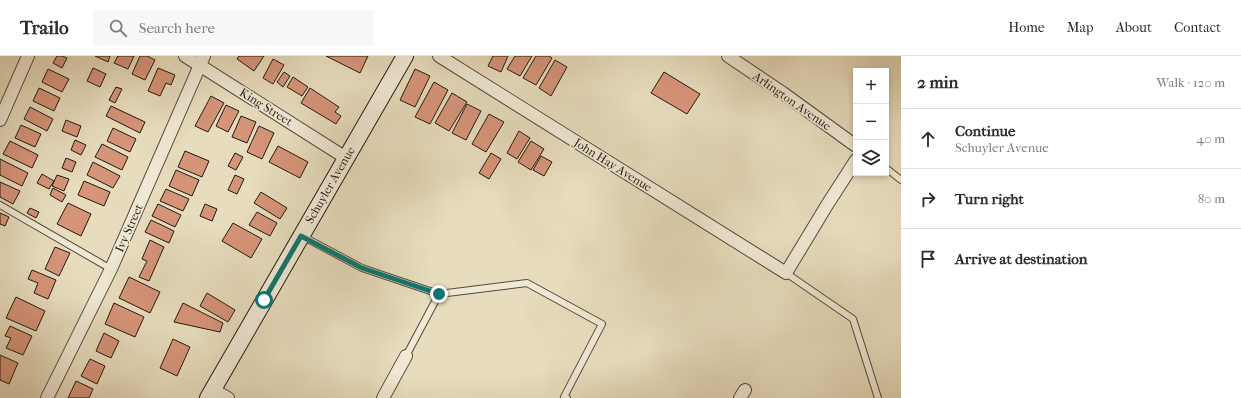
<!DOCTYPE html>
<html lang="en">
<head>
<meta charset="utf-8">
<style>
	:root { --surface:#fff; --page:#f7f7f7; --text:#2b2b33; --muted:#7c7c81; --line:#e1e1e2 }
	body { margin:0; font-family:"IM FELL French Canon",serif; background:var(--page); color:var(--text) }
	.controls { position:absolute; right:12px; top:12px; display:grid; overflow:hidden; border-radius:0px; box-shadow:0 2px 6px #0003 }
	.controls button { width:36px; height:36px; display:grid; place-items:center; padding:0; border:0; border-bottom:1px solid var(--line); background:var(--surface); color:var(--text); font:20px sans-serif }
	.stop { position:absolute; width:12px; height:12px; margin:-9px; border:3px solid #0f766e; border-radius:50%; background:#fff }
	.stop.end { background:#0f766e; border-color:#fff; box-shadow:0 1px 4px #0008 }
	.list { margin:0; padding:0; list-style:none }
	h2 { display:flex; justify-content:space-between; align-items:center; height:52px; margin:0; padding:0 16px; font-size:17px }
	h2 small { font-size:13px; font-weight:400; color:var(--muted) }
	.list li { display:grid; grid-template-columns:26px 1fr auto; gap:12px; align-items:center; box-sizing:border-box; height:60px; padding:0 16px; border-top:1px solid var(--line) }
	.list b { display:block; font-size:15px; white-space:nowrap }
	.list p { margin:0; font-size:13px; white-space:nowrap; color:var(--muted) }
	.list em { font-size:13px; font-style:normal; color:var(--muted) }
	.icon { flex:none; width:22px; height:22px; fill:none; stroke:currentColor; stroke-width:2; stroke-linecap:round; stroke-linejoin:round }
	.map { position:relative; flex:none; width:901px; height:342px; overflow:hidden }
	header { display:flex; align-items:center; gap:24px; box-sizing:border-box; height:56px; padding:0 20px; background:var(--surface); border-bottom:1px solid var(--line) }
	header strong { font-size:19px }
	nav { display:flex; gap:22px; margin-inline-start:auto; font-size:14px }
	.search { width:280px; height:36px; background:var(--page); display:flex; align-items:center; gap:10px; box-sizing:border-box; padding:0 14px; border-radius:0px; color:var(--muted); font-size:15px }
	main { display:flex }
	aside { flex:1; background:var(--surface) }
	.map>svg:first-child { display:block }
	.building { fill:#d69479; stroke:#231a11 }
	.lines { fill:none; stroke-linecap:round; stroke-linejoin:round }
	.service-casing { stroke:#544a3c; stroke-width:8 }
	.minor-casing { stroke:#544a3c; stroke-width:14 }
	.secondary-casing { stroke:#231a11; stroke-width:18 }
	.service { stroke:#efe8d4; stroke-width:6 }
	.minor { stroke:#efe8d4; stroke-width:12 }
	.secondary { stroke:#efe8d4; stroke-width:16 }
	.route { stroke:#0f766e; stroke-width:5 }
	.labels { text-anchor:middle; dominant-baseline:central; stroke-width:3.5; stroke-linejoin:round; paint-order:stroke }
	.street-label { font-size:12px; fill:#231a11; stroke:#efe8d4 }
</style>
</head>
<body>
<header>
<strong>Trailo</strong>
<div class="search"><svg class="icon" aria-label="search" viewBox="0 0 24 24"><circle cx="10" cy="10" r="6"/><path d="M15 15l6 6"/></svg>Search here</div>
<nav><a>Home</a><a>Map</a><a>About</a><a>Contact</a></nav>
</header>
<main>
<div class="map">
<svg width="901" height="342" viewBox="0 0 901 342">
	<rect width="100%" height="100%" fill="#e7dcbd"/>
	<filter id="stains"><feTurbulence type="fractalNoise" baseFrequency=".005" numOctaves="4"/><feColorMatrix values="0 0 0 0 .2 0 0 0 0 .09 0 0 0 0 .02 0 0 0 .5 -.17"/></filter>
	<radialGradient id="worn" r=".72"><stop offset=".6" stop-color="#630" stop-opacity="0"/><stop offset="1" stop-color="#630" stop-opacity=".3"/></radialGradient>
	<g class="building">
		<polygon points="57,0 62,0 67,2 62,12 53,7"/>
		<polygon points="95,0 110,0 108,6"/>
		<polygon points="118,0 134,0 128,13 114,7"/>
		<polygon points="140,0 147,0 155,4 145,24 132,18"/>
		<polygon points="239,0 264,0 254,15 237,3"/>
		<polygon points="326,0 368,0 360,17"/>
		<polygon points="493,0 508,0 501,16 488,10"/>
		<polygon points="515,0 532,0 520,20 507,13"/>
		<polygon points="536,0 549,0 552,2 536,29 523,22"/>
		<polygon points="273,3 284,9 273,28 263,22"/>
		<polygon points="555,4 567,11 551,40 539,32"/>
		<polygon points="93,12 106,18 100,31 87,25"/>
		<polygon points="158,12 175,19 171,29 166,27 160,40 148,35"/>
		<polygon points="48,13 69,23 62,36 42,26"/>
		<polygon points="415,13 430,20 415,51 400,44"/>
		<polygon points="284,16 290,20 283,31 277,26"/>
		<polygon points="664,16 700,38 687,58 651,37"/>
		<polygon points="293,21 308,31 302,40 287,31"/>
		<polygon points="434,26 448,34 430,68 415,61"/>
		<polygon points="116,31 122,33 115,47 109,44"/>
		<polygon points="39,32 60,42 54,55 33,45"/>
		<polygon points="310,32 339,51 335,56 341,60 336,68 301,47"/>
		<polygon points="452,37 467,46 449,75 435,67"/>
		<polygon points="211,40 224,47 208,76 195,70"/>
		<polygon points="467,48 481,55 466,84 452,77"/>
		<polygon points="226,49 239,55 228,76 216,70"/>
		<polygon points="111,50 145,66 140,77 106,60"/>
		<polygon points="30,51 53,63 47,75 24,63"/>
		<polygon points="489,58 504,66 486,96 472,88"/>
		<polygon points="241,60 256,66 247,87 232,81"/>
		<polygon points="66,64 81,70 77,81 62,75"/>
		<polygon points="21,69 41,78 35,91 15,82"/>
		<polygon points="259,70 274,77 262,103 247,96"/>
		<polygon points="113,72 136,83 130,96 107,85"/>
		<polygon points="519,75 530,82 517,103 507,97"/>
		<polygon points="75,84 86,89 81,99 71,94"/>
		<polygon points="10,85 38,99 32,112 3,98"/>
		<polygon points="531,85 544,93 531,114 518,106"/>
		<polygon points="102,88 128,101 122,114 95,101"/>
		<polygon points="278,90 308,106 300,122 269,106"/>
		<polygon points="185,95 209,105 202,121 178,111"/>
		<polygon points="235,97 243,101 236,114 228,110"/>
		<polygon points="491,97 501,103 489,123 479,117"/>
		<polygon points="541,100 552,106 544,120 533,114"/>
		<polygon points="66,102 76,106 72,116 62,112"/>
		<polygon points="0,103 28,117 22,130 0,119"/>
		<polygon points="93,106 120,120 113,132 87,119"/>
		<polygon points="176,114 199,124 192,140 169,130"/>
		<polygon points="42,118 54,125 49,133 37,127"/>
		<polygon points="57,119 69,123 64,135 52,130"/>
		<polygon points="235,119 244,123 237,138 228,134"/>
		<polygon points="84,125 110,136 104,150 78,139"/>
		<polygon points="0,126 20,135 13,148 0,141"/>
		<polygon points="53,132 66,139 62,146 50,139"/>
		<polygon points="166,133 189,143 183,155 160,145"/>
		<polygon points="261,136 287,152 280,163 254,147"/>
		<polygon points="68,147 91,158 81,180 57,168"/>
		<polygon points="158,148 181,159 175,171 152,160"/>
		<polygon points="205,148 217,153 212,165 200,160"/>
		<polygon points="30,152 39,156 36,162 27,157"/>
		<polygon points="257,156 277,167 270,180 249,169"/>
		<polygon points="0,157 9,161 5,170 0,168"/>
		<polygon points="151,164 174,175 169,187 145,176"/>
		<polygon points="233,167 262,183 251,202 222,185"/>
		<polygon points="150,184 164,191 149,225 139,221 147,205 142,203"/>
		<polygon points="55,191 70,197 59,220 45,213"/>
		<polygon points="32,214 56,224 48,243 34,237 38,227 28,223"/>
		<polygon points="129,221 160,236 150,257 119,242"/>
		<polygon points="207,237 235,254 228,266 200,250"/>
		<polygon points="16,241 45,255 36,275 6,262"/>
		<polygon points="114,247 144,261 135,281 105,268"/>
		<polygon points="183,247 223,267 220,276 174,266"/>
		<polygon points="10,270 32,280 23,299 6,292 11,282 5,280"/>
		<polygon points="104,277 119,285 111,302 96,295"/>
		<polygon points="173,283 190,291 177,320 160,312"/>
		<polygon points="0,299 18,307 9,328 0,324"/>
		<polygon points="90,303 105,310 97,328 81,320"/>
		<polygon points="76,325 93,333 89,342 68,342"/>
	</g>
	<g class="lines">
		<g class="service-casing">
			<g id="service">
				<polyline points="886,112 901,124"/>
				<polyline points="0,149 111,213"/>
				<polyline points="302,180 362,212 439,238 527,227 602,268 564,341 567,342"/>
				<polyline points="786,217 853,263 878,342"/>
				<polyline points="406,300 439,238"/>
			</g>
		</g>
		<g class="minor-casing">
			<g id="minor">
				<polyline points="185,0 346,102"/>
				<polyline points="439,0 786,217 827,149 856,104"/>
				<polyline points="728,0 783,37 856,90"/>
				<polyline points="0,64 28,0"/>
				<polyline points="212,333 228,342"/>
				<polyline points="47,342 111,213 204,0"/>
				<polyline points="383,342 406,300"/>
				<polyline points="740,342 745,334"/>
			</g>
		</g>
		<g class="secondary-casing">
			<polyline id="secondary" points="208,342 405,0"/>
		</g>
		<use href="#service" class="service"/>
		<use href="#minor" class="minor"/>
		<use href="#secondary" class="secondary"/>
	</g>
	<g class="lines">
		<polyline class="route" points="264,244 301,180 362,212 439,238"/>
	</g>
	<g class="labels">
		<g class="street-label">
			<text transform="translate(792 45) rotate(35)">Arlington Avenue</text>
			<text transform="translate(266 51) rotate(32)">King Street</text>
			<text transform="translate(613 109) rotate(32)">John Hay Avenue</text>
			<text transform="translate(330 129) rotate(-60)">Schuyler Avenue</text>
			<text transform="translate(129 172) rotate(-66)">Ivy Street</text>
		</g>
	</g>
	<rect width="100%" height="100%" filter="url(#stains)"/>
	<rect width="100%" height="100%" fill="url(#worn)"/>
</svg>
<div class="controls">
<button>+</button>
<button>−</button>
<button><svg class="icon" aria-label="layers" viewBox="0 0 24 24"><path d="M12 4l9 5-9 5-9-5zM3 14l9 5 9-5"/></svg></button>
</div>
<div class="stop" style="left:264px;top:244px"></div>
<div class="stop end" style="left:439px;top:238px"></div>
</div>
<aside>
<h2>2 min<small>Walk · 120 m</small></h2>
<ul class="list">
<li><svg class="icon" aria-label="ahead" viewBox="0 0 24 24"><path d="M12 20V5M6 11l6-6 6 6"/></svg><div><b>Continue</b><p>Schuyler Avenue</p></div><em>40 m</em></li>
<li><svg class="icon" aria-label="right" viewBox="0 0 24 24"><path d="M7 20v-9h11M14 6l5 5-5 5"/></svg><div><b>Turn right</b></div><em>80 m</em></li>
<li><svg class="icon" aria-label="arrive" viewBox="0 0 24 24"><path d="M6 21V4h12l-3 4 3 4H6"/></svg><div><b>Arrive at destination</b></div></li>
</ul>
</aside>
</main>
</body>
</html>
